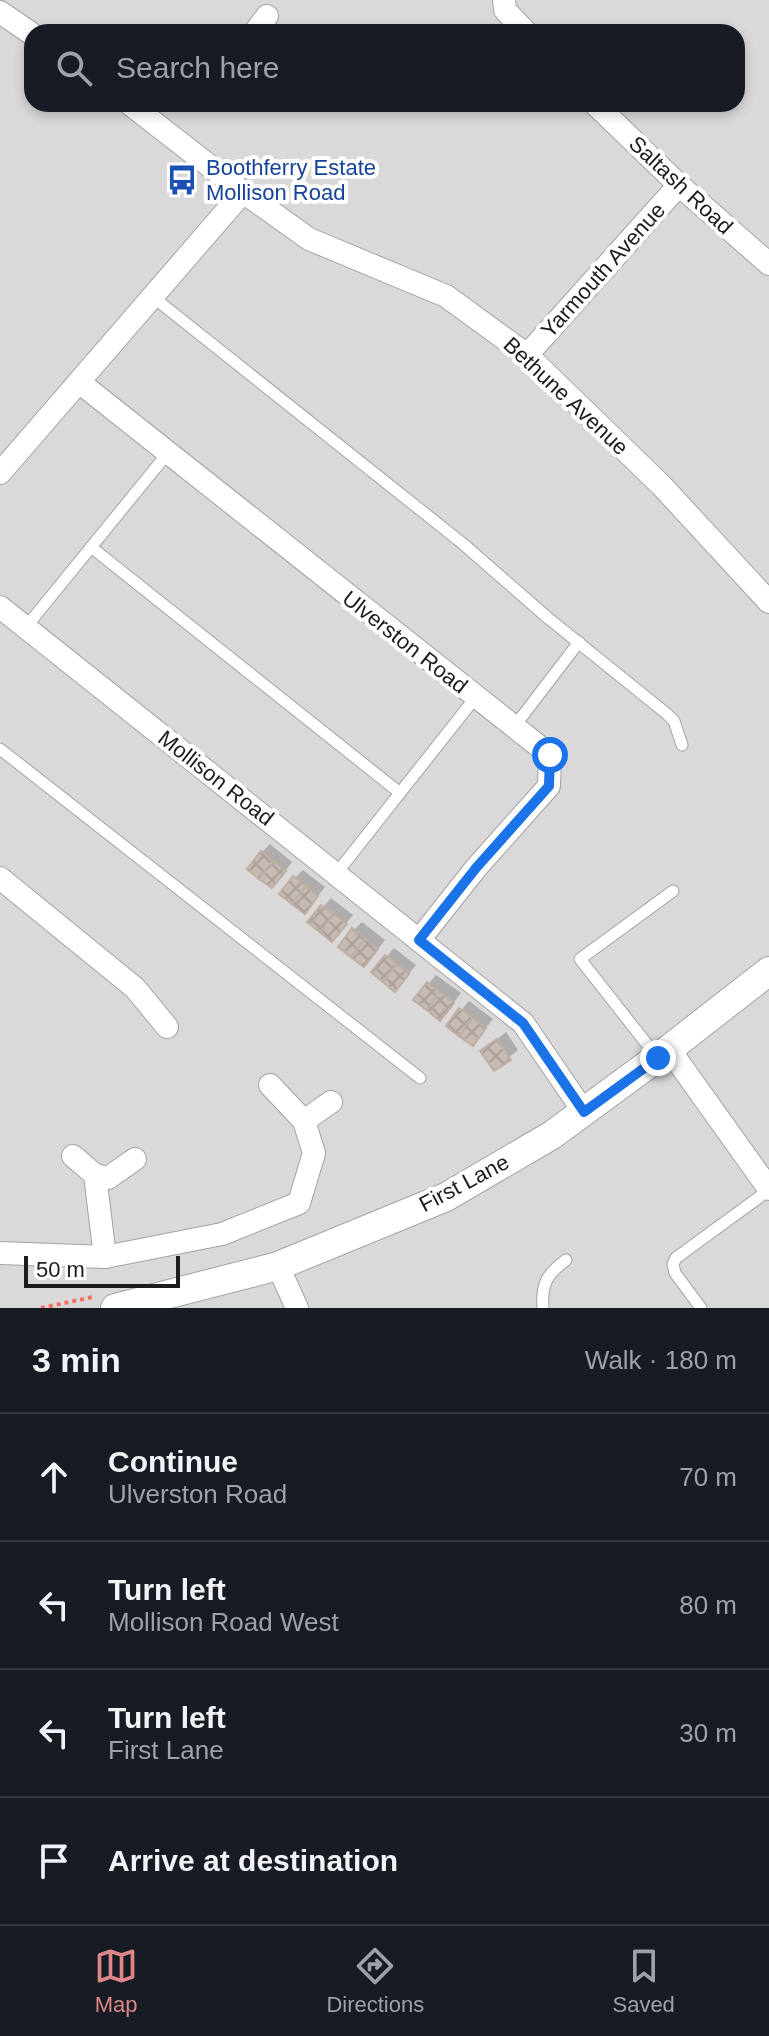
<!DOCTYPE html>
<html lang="en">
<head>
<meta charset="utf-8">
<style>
	:root { --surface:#171b24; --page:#242831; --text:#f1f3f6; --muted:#9ea1a6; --line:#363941; --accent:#de8689 }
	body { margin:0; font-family:Arial,sans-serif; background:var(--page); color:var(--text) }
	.scale { position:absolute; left:24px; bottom:20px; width:156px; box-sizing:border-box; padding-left:8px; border:4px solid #1c1c1c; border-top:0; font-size:22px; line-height:28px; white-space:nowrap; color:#1c1c1c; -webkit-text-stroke:6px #fff; paint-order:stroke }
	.stop { position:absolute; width:24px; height:24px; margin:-18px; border:6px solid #1a73e8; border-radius:50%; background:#fff }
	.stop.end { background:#1a73e8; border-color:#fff; box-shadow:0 2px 8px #0008 }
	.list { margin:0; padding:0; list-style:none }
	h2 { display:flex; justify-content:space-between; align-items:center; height:104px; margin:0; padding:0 32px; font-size:34px }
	h2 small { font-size:26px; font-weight:400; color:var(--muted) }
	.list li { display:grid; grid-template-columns:52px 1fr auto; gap:24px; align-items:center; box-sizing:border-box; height:128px; padding:0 32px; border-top:2px solid var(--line) }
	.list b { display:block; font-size:30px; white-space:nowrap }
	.list p { margin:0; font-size:26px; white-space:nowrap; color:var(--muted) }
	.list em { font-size:26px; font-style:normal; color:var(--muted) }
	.icon { flex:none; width:44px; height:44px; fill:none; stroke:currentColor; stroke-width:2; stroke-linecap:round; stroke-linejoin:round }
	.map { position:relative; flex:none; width:769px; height:1308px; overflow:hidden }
	.search { position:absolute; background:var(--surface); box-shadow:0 4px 12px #0003; left:24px; right:24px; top:24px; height:88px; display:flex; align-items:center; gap:20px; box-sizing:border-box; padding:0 28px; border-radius:24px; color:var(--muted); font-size:30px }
	.sheet { height:616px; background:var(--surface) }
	nav { display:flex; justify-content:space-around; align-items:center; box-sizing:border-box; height:112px; border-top:2px solid var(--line); background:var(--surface); font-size:22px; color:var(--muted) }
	nav a { display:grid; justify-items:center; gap:4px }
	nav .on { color:var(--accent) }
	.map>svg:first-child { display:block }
	.residential { fill:#dad8d8; fill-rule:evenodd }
	.shadow { fill:#0003 }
	.building { fill:url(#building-cross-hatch); stroke:#bfafa3; stroke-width:2 }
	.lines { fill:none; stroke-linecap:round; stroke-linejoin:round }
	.service-casing { stroke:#a3a3a3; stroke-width:13 }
	.minor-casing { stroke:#a3a3a3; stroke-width:24 }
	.tertiary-casing { stroke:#a3a3a3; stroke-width:30 }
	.path { stroke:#fd6f62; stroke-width:4; stroke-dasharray:4 4; stroke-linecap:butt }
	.service { stroke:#fff; stroke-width:11 }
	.minor { stroke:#fff; stroke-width:22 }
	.tertiary { stroke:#fff; stroke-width:28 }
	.route { stroke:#1a73e8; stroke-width:10 }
	.labels { text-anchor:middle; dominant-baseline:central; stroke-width:8; stroke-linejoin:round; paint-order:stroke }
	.transit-label { font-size:22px; fill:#164399; stroke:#fff; text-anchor:start }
	.street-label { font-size:22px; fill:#1c1c1c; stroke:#fff }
</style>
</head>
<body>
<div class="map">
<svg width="769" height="1308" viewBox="0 0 769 1308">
	<defs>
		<pattern id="building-cross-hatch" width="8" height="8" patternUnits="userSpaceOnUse" patternTransform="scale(2)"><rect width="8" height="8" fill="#c5bbb4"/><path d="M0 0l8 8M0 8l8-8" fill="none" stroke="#a9a09a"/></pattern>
	</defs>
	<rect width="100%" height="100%" fill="#eee9e1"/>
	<path class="residential" d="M0 0H769V1308H0ZM32 32H737V104H32Z"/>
	<g class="shadow">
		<polygon points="270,844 292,862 280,878 262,852"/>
		<polygon points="303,870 325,887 305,912 295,878"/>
		<polygon points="331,898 353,915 340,931 310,922"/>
		<polygon points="362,922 385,940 372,957 354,930"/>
		<polygon points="394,948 416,965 403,981 374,972"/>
		<polygon points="436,975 461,993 448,1010 416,999"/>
		<polygon points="469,1001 493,1019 473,1044 449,1025"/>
		<polygon points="506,1032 518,1050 495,1068 483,1051"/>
	</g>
	<g class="building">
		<polygon points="261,851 273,861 259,879 247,869"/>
		<polygon points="273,861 286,871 272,888 259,879"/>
		<polygon points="293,876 306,886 292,904 279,894"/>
		<polygon points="306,886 318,896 305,914 292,904"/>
		<polygon points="321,905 334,914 320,932 307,922"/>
		<polygon points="334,914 347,924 332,942 320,932"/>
		<polygon points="352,928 365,939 351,957 338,947"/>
		<polygon points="365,939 378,949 364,967 351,957"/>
		<polygon points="385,955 397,964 383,982 371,972"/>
		<polygon points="397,964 409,974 395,992 383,982"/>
		<polygon points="427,982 440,992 427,1010 413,1000"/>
		<polygon points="440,992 454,1003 440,1021 427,1010"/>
		<polygon points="459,1008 473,1018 459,1036 446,1026"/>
		<polygon points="473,1018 486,1028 473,1046 459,1036"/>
		<polygon points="497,1039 511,1060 494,1071 480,1051"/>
	</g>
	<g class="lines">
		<g class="service-casing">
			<g id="service">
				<polyline points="153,297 462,543 548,618 667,714 674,721 682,745"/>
				<polyline points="91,547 400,793"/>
				<polyline points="26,627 167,454"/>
				<polyline points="514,727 579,642"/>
				<polyline points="0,749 420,1078"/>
				<polyline points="336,874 475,698"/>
				<polyline points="657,1057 580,959 673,891"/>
				<path d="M543 1308C541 1284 547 1274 566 1260"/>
				<polyline points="701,1308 675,1273 673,1264 676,1258 769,1190"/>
			</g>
		</g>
		<g class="minor-casing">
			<g id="minor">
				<polyline points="504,0 505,10 526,32"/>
				<polyline points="0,12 32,34"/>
				<polyline points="255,32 267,16"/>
				<polyline points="130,104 243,192 309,239 446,296 527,355 662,486 769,602"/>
				<polyline points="595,104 679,185 769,264"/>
				<polyline points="527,355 679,185"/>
				<polyline points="79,382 550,755 549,786 476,868 419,940"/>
				<polyline points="0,473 243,192"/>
				<polyline points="0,607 523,1023 584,1112"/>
				<polyline points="0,878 135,988 167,1027"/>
				<polyline points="669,1049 769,1189"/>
				<polyline points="304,1121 331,1102"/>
				<polyline points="73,1156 95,1175 108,1178 135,1159"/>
				<polyline points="95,1175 105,1257"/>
				<polyline points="0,1253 105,1257 222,1234 299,1203 314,1153 304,1121 270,1085"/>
				<polyline points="278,1266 297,1308"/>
			</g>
		</g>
		<g class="tertiary-casing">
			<polyline id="tertiary" points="115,1308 278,1266 446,1197 552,1135 669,1049 769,971"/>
		</g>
		<polyline class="path" points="41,1308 93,1297"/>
		<use href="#service" class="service"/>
		<use href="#minor" class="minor"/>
		<use href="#tertiary" class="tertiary"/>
	</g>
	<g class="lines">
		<polyline class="route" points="550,755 549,786 476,868 419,940 523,1023 584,1112 658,1058"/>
	</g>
	<defs>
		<g id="bus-bare" transform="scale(2.4)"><path d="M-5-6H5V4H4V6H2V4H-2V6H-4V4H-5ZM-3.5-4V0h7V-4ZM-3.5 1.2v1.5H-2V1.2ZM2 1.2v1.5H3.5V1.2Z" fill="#1a4fb4" stroke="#fff" stroke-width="2.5" paint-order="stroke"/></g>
	</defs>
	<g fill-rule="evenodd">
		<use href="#bus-bare" x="182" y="180"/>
	</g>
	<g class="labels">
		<g class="transit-label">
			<text x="206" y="167">Boothferry Estate<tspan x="206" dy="25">Mollison Road</tspan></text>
		</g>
		<g class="street-label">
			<text transform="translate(681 185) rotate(43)">Saltash Road</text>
			<text transform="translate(603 270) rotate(-48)">Yarmouth Avenue</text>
			<text transform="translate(566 396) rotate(43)">Bethune Avenue</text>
			<text transform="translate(405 642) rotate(38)">Ulverston Road</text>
			<text transform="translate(216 778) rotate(38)">Mollison Road</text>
			<text transform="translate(464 1183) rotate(-28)">First Lane</text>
		</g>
	</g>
</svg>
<div class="scale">50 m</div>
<div class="stop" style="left:550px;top:755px"></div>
<div class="stop end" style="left:658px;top:1058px"></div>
<div class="search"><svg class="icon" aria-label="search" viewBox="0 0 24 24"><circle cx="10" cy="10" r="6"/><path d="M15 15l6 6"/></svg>Search here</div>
</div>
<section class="sheet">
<h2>3 min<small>Walk · 180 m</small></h2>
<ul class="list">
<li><svg class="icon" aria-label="ahead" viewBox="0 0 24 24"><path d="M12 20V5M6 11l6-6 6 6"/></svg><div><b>Continue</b><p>Ulverston Road</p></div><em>70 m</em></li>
<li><svg class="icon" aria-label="left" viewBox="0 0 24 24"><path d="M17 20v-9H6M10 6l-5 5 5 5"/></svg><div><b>Turn left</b><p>Mollison Road West</p></div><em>80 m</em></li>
<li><svg class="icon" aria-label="left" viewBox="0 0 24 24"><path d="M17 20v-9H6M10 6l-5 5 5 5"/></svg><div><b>Turn left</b><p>First Lane</p></div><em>30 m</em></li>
<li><svg class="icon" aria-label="arrive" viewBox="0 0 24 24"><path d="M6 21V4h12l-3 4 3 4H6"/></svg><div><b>Arrive at destination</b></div></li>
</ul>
</section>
<nav>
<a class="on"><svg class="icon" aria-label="map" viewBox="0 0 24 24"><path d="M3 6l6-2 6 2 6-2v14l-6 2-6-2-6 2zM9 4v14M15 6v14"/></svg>Map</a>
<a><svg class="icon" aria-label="directions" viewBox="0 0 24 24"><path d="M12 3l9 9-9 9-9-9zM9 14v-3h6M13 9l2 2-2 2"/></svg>Directions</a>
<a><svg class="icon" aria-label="saved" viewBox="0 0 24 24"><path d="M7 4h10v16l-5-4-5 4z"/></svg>Saved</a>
</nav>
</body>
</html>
